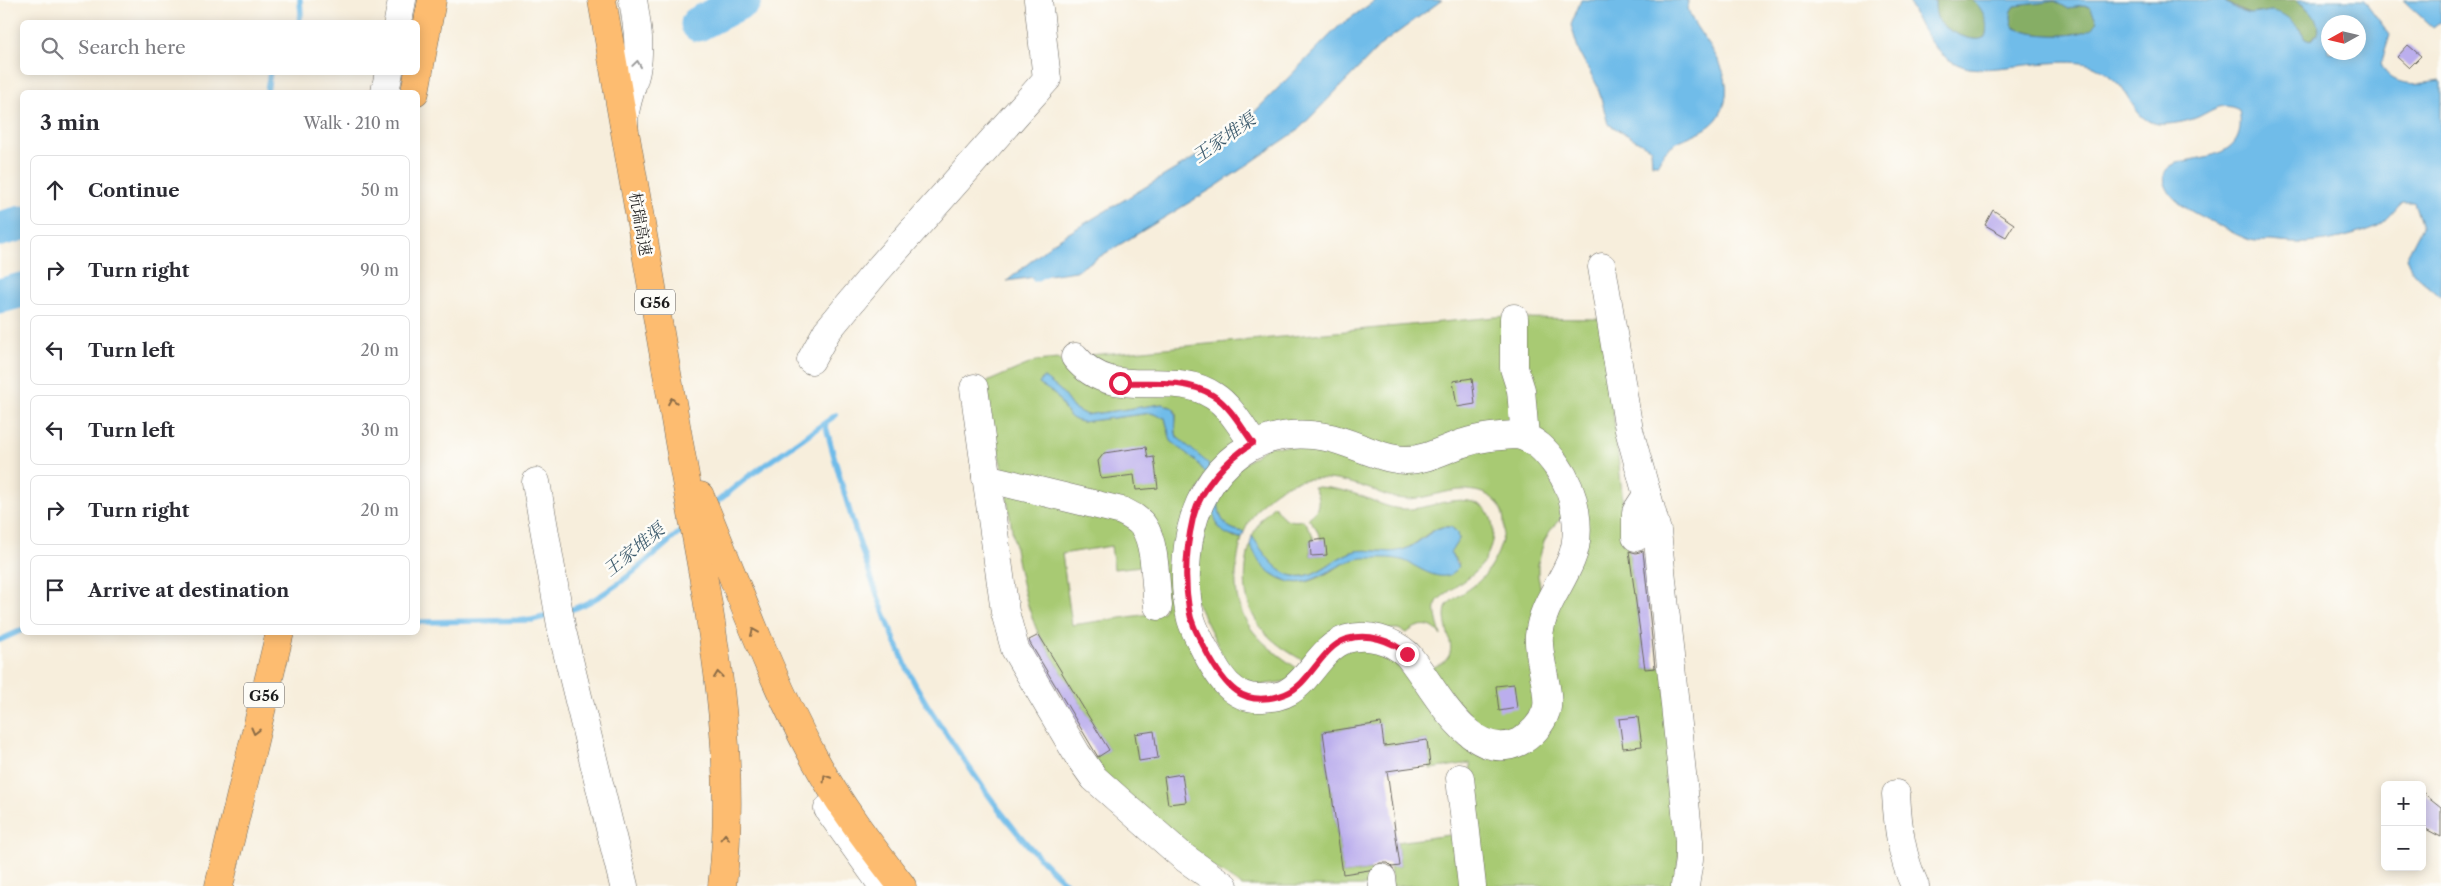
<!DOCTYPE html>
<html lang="en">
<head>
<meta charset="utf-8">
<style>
	:root { --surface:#fff; --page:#f7f7f7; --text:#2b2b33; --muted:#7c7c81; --line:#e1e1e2 }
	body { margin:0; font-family:"Libre Caslon Text","Noto Serif SC",serif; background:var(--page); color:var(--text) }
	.controls { position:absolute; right:15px; bottom:15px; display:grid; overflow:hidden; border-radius:8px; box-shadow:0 2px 12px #0003 }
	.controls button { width:45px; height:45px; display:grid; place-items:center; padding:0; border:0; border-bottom:1px solid var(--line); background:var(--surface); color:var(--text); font:25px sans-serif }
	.compass { position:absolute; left:2321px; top:15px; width:45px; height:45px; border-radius:50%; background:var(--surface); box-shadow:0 2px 12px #0003; rotate:262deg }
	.stop { position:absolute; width:15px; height:15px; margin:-11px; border:4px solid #e11d48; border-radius:50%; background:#fff }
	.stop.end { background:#e11d48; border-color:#fff; box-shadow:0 1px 5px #0008 }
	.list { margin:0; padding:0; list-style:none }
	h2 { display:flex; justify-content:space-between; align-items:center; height:65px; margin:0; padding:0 20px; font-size:21px }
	h2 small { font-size:16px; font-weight:400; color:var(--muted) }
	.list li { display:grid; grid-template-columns:32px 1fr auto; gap:15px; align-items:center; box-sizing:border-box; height:70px; margin:0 10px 10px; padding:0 10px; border:1px solid var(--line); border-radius:8px }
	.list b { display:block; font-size:19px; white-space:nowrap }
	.list em { font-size:16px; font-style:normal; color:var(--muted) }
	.icon { flex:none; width:28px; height:28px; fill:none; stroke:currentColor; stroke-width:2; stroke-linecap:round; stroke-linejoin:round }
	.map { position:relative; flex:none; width:2441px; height:886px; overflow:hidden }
	.search { position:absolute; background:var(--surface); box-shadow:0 2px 12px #0003; left:20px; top:20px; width:400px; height:55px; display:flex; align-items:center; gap:12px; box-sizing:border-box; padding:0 18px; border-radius:8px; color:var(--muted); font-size:19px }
	.panel { position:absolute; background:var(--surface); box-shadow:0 2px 12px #0003; left:20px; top:90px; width:400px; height:545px; border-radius:8px }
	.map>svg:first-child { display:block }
	.green { fill:#a8ca73; stroke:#627348 }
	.forest { fill:#86ae65; stroke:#516540 }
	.water { fill:#70bce9; stroke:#466c82; fill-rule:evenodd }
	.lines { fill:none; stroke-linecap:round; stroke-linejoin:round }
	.stream { stroke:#70bce9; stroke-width:5.5 }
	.river { stroke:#70bce9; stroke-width:35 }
	.building { fill:#bbaeed }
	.minor-casing { stroke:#69665f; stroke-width:29 }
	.highway-casing { stroke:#69665f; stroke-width:29 }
	.minor { stroke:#fff; stroke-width:28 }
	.highway { stroke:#fdbc70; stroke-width:28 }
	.oneway { stroke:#999 }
	.oneway2 { stroke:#8c6c46 }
	.route { stroke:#e11d48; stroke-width:6 }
	.labels { text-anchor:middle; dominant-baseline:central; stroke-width:5; stroke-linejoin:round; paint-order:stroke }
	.shield { fill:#fdfcf7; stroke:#605f5e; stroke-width:1 }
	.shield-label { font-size:15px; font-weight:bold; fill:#1c1c1c }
	.street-label { font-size:16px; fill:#1c1c1c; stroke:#fdfcf7 }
	.water-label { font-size:18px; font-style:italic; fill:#3e5c6e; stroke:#fdfcf7 }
</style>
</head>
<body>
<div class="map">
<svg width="2441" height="886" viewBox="0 0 2441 886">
	<rect width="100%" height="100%" fill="#fdfcf7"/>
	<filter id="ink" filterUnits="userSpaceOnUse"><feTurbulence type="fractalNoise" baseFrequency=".02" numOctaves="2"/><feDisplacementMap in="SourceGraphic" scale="10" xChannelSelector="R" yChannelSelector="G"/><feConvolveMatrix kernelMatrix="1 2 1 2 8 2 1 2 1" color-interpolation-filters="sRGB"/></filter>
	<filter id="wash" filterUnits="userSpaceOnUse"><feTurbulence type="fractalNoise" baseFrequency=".0096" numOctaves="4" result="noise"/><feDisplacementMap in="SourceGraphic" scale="20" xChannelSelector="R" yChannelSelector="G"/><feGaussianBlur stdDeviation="1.12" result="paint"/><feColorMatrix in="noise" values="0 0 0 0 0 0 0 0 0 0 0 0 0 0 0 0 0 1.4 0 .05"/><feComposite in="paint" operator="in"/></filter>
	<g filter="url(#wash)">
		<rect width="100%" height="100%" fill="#f7eedc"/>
		<g class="green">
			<polygon points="1506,316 1518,420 1423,454 1261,436 1239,414 1124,379 1090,355"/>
			<path d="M1521 318 1603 319 1627 538 1645 669 1665 667 1668 731 1680 842 1676 886H1482L1470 763 1430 769 1427 740 1384 746 1380 723 1323 732 1343 874 1371 870 1373 886H1242L1208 864 1165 829 1113 784 1092 760 1109 750 1039 635C1019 590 1014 540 1006 492L1010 490C1036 497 1117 511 1133 526 1143 534 1144 546 1146 558L1141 566 1114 569 1111 546 1062 554 1072 625 1163 612 1165 609C1161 569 1166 526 1125 506L1007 475 1003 472 982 384 1036 361 1058 359C1111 415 1178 362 1224 414 1230 421 1238 430 1241 439L1238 447 1213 471C1205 457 1179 445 1176 433 1174 426 1177 419 1176 412L1173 408 1162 404 1086 415 1073 408 1060 390 1043 378 1039 384C1045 387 1052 391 1056 396 1066 407 1064 418 1082 422L1151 413 1165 418 1171 441 1196 461 1208 476C1178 512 1174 583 1188 626 1191 637 1199 649 1204 660 1218 686 1232 704 1264 704 1315 703 1323 632 1378 645 1412 654 1436 704 1455 731 1471 745 1491 758 1513 750 1525 746 1535 739 1543 729 1567 697 1538 659 1547 623 1552 603 1565 587 1574 569 1583 550 1583 526 1580 506 1575 464 1548 454 1531 422 1524 387 1515 354 1521 318Z"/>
			<path d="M1472 445 1535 449 1569 516 1558 521 1550 531 1544 541 1538 564V576L1543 600 1534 722 1491 740 1427 669C1472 657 1437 632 1447 605 1457 595 1471 590 1481 579 1503 556 1522 500 1475 491 1452 486 1430 499 1407 499 1391 499 1379 492 1364 487 1310 469 1269 478 1244 532 1215 528 1219 508 1216 483L1269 446 1353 449Z"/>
			<path d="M1313 487C1328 487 1344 490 1358 495 1373 500 1386 508 1402 509 1424 511 1446 497 1469 501 1502 507 1496 546 1481 566 1472 577 1441 595 1437 602 1433 612 1439 626 1441 636 1433 622 1418 623 1407 633L1398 629H1392L1310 664C1256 637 1235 606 1250 545 1261 562 1269 578 1291 582 1319 588 1339 558 1366 557 1376 557 1395 557 1404 560 1423 568 1434 579 1454 571L1459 563 1450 553 1459 539 1458 533C1441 514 1421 543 1405 549 1389 556 1369 547 1352 552 1340 556 1329 565 1318 571 1285 589 1268 559 1252 536L1261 519 1274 505C1281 518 1289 523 1303 520L1311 531 1314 540 1310 541 1311 556 1327 554 1316 528 1308 518C1320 511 1321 498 1313 487Z"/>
			<path d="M1210 492 1218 527 1234 538H1242C1224 609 1246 635 1303 672L1296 680 1239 688 1193 595Z"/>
			<polygon points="1449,835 1454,835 1463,886 1392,886 1390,867 1400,866 1397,842"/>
		</g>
		<g class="forest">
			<path d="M1935 0H1973C1984 9 1990 23 1985 37 1975 45 1944 30 1938 20 1935 13 1935 7 1935 0Z"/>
			<polygon points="2222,0 2296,0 2312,13 2318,22 2318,31 2311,41 2306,39 2300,29 2273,11 2250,14 2242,11"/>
			<path d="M2055 1 2067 8 2083 6 2090 7 2097 21 2094 27C2078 39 2031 37 2013 27 2011 19 2009 13 2015 6Z"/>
		</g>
		<g class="water">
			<polygon points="1376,0 1442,0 1382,44 1297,131 1215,187 1076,271 1007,281 1054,242 1232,135 1339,26"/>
			<path d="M1581 0H1688C1683 27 1736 58 1725 102 1715 143 1670 129 1658 164H1652L1651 149 1648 147 1608 124 1598 87 1579 52 1571 25Z"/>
			<path d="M1909 0H1935C1935 7 1935 13 1938 20 1944 30 1975 45 1985 37 1990 24 1983 9 1973 0H2222C2230 5 2240 13 2250 14 2257 14 2264 12 2270 11 2285 11 2299 27 2306 39L2311 41C2328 26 2310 9 2296 0H2364L2390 35 2381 64C2391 89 2419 84 2441 81V297L2413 273 2406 258 2422 227 2414 202H2403C2395 209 2387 221 2378 226 2361 234 2327 242 2308 243 2296 244 2282 242 2270 241 2263 241 2254 242 2247 239 2233 234 2220 225 2206 219 2192 212 2172 202 2166 186 2149 141 2253 181 2239 110 2222 101 2213 110 2198 117 2187 122 2169 125 2157 124 2137 120 2132 101 2121 87 2114 79 2104 71 2094 66 2081 61 2062 62 2049 63 2026 64 1990 71 1969 68 1938 62 1918 28 1909 0ZM2055 1 2067 8 2083 6 2090 7 2097 21 2094 27C2078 39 2031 37 2013 27 2011 19 2009 13 2015 6ZM2328 22H2358V52H2328Z"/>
			<polygon points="2403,0 2441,0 2441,22 2433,28"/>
			<path d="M1043 377 1060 390 1073 408 1086 415 1162 404 1173 408C1179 418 1173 427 1177 437L1209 464 1208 476 1196 461 1171 441 1165 418 1151 413 1082 422C1064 418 1066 407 1056 396 1052 391 1045 388 1039 384Z"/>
			<path d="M1216 483C1220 508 1215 528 1244 532L1242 538C1214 537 1214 515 1210 492Z"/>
			<path d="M1442 527H1451L1458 533 1459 539 1450 553 1459 566C1446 589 1419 567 1405 561 1395 557 1380 558 1370 558 1337 555 1313 596 1280 578 1273 575 1267 571 1262 565 1257 559 1254 551 1250 545L1252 536C1268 559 1285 589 1318 571 1330 565 1340 556 1352 552 1369 547 1386 555 1402 550 1416 547 1427 532 1442 527Z"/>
		</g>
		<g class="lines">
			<g class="stream">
				<polyline points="299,22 301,14 300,0"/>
				<polyline points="267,92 270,72"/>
				<polyline points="1035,279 1046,273"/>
				<path d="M825 423C847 506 871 589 907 668 923 703 948 735 969 767 997 809 1030 853 1069 886"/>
				<polyline points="713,505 749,476 836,415"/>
				<path d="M566 611C607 601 653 554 686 527"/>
				<polyline points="418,622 532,620 552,615"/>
				<polyline points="0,640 22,630"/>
			</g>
			<g class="river">
				<polyline points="698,24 744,0"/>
				<polyline points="0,229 22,223"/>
				<polyline points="0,296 22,290"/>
			</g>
		</g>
		<g id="blocks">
			<g class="building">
				<polygon points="2408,45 2421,56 2409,68 2397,57"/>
				<polygon points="1993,210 2014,224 2006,237 1985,225"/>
				<polygon points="1472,378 1475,404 1457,407 1453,381"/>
				<polygon points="1146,447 1148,458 1154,457 1158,488 1136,490 1134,475 1101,479 1098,461 1104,453"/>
				<polygon points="1325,539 1327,555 1311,556 1310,541"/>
				<polygon points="1629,551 1636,553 1643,551 1655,668 1645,669"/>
				<polygon points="1039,635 1109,750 1098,757 1030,643 1029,640"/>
				<polygon points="1514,684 1517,708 1499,711 1496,686"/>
				<polygon points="1638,717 1642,746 1623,748 1619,719"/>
				<polygon points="1381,723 1384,746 1427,740 1430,765 1387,771 1400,866 1392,867 1388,863 1380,863 1369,870 1343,874 1323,732"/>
				<polygon points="1154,731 1158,758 1139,761 1135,734"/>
				<polygon points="1182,774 1186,802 1168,804 1164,777"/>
				<polygon points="2422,792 2441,807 2441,837 2422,827"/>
			</g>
		</g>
	</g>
	<g filter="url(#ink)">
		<use href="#blocks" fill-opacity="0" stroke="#69665f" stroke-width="1"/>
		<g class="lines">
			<g class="minor-casing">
				<g id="minor">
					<polyline points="398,22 402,0"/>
					<polyline points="385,92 389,72"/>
					<path d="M624 124C624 105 632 89 636 71 641 47 637 24 633 0"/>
					<polyline points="1602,267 1629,430 1657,531 1689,841 1689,860 1685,886"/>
					<polyline points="1514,318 1514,368 1521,390 1525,437"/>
					<path d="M1075 357C1114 405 1170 366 1214 396 1230 406 1242 428 1253 443"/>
					<polyline points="811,360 827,331 876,272 1047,79 1038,0"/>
					<polyline points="974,388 1005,612 1015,649 1077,754 1094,778 1182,856 1224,886"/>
					<path d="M1516 435C1535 438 1546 451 1557 466 1575 491 1583 531 1571 560 1560 587 1542 606 1539 636 1537 658 1552 695 1546 711 1542 724 1531 736 1519 742 1469 766 1433 684 1407 654 1391 640 1368 633 1347 639 1321 647 1310 680 1288 692 1280 697 1271 697 1262 698 1231 700 1218 674 1205 650 1200 640 1194 630 1191 619 1186 600 1185 575 1187 555 1193 480 1246 422 1326 437 1353 442 1378 459 1406 460 1427 460 1444 449 1464 443 1481 437 1498 436 1516 435Z"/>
					<path d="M986 478 1122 511C1130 515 1139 519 1144 527 1156 545 1155 584 1158 606"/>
					<polyline points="536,482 562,631 624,886"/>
					<polyline points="1636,537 1636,512 1647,495"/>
					<polyline points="1460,778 1472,886"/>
					<path d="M1896 794C1898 827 1901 855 1915 886"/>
					<polyline points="828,809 883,886"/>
					<polyline points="1382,878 1383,886"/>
				</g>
			</g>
			<g class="highway-casing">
				<g id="highway">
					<path d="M602 0C628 149 654 299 680 448 705 589 740 743 722 886"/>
					<polyline points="415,92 432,0"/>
					<path d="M700 496C737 584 768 674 814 758 838 803 870 845 902 886"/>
					<polyline points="219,886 280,632"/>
				</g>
			</g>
			<use href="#minor" class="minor"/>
			<use href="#highway" class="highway"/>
		</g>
		<defs><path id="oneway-chevron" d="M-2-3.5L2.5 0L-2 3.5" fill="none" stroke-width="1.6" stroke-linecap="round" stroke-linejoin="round" transform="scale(1.25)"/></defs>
		<use class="oneway" href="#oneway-chevron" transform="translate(637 64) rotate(-82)"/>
		<g class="oneway2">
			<use href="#oneway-chevron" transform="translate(672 401) rotate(-100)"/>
			<use href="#oneway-chevron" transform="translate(754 632) rotate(-113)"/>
			<use href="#oneway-chevron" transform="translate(718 675) rotate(-97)"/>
			<use href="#oneway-chevron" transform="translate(255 731) rotate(104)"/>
			<use href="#oneway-chevron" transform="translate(826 778) rotate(-122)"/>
			<use href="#oneway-chevron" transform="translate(725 837) rotate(-89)"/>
		</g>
	</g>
	<g class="lines" filter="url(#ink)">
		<path class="route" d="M1120 383C1149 383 1189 379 1214 396 1230 406 1242 428 1253 443 1226 460 1201 487 1193 518 1186 548 1184 579 1189 609 1191 624 1199 637 1206 651 1224 685 1242 710 1285 694 1311 684 1320 648 1347 639 1368 633 1391 640 1407 654"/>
	</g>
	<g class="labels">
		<g class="shield">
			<rect x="635" y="289.5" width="40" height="25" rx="4"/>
			<rect x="244" y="682.5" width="40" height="25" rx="4"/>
		</g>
		<g class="shield-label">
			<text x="655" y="302">G56</text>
			<text x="264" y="695">G56</text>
		</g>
		<g class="street-label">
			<text transform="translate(641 224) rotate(80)">杭瑞高速</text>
		</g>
		<g class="water-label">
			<text transform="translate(1224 138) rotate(-35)">王家堆渠</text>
			<text transform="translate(634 550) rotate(-39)">王家堆渠</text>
		</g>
	</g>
</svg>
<div class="controls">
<button>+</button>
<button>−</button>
</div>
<svg class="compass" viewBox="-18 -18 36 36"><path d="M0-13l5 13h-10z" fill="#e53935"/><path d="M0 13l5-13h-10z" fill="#7c7c81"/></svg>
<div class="stop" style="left:1120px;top:383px"></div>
<div class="stop end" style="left:1407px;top:654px"></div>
<div class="search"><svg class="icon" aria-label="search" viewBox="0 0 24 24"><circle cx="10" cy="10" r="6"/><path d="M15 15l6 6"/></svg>Search here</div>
<section class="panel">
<h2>3 min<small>Walk · 210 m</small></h2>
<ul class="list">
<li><svg class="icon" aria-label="ahead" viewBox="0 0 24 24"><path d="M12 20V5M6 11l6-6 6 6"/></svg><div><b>Continue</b></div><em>50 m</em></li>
<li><svg class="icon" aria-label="right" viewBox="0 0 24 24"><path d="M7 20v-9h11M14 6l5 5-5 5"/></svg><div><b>Turn right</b></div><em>90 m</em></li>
<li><svg class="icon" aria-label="left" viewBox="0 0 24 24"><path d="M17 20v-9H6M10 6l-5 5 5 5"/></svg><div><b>Turn left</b></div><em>20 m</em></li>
<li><svg class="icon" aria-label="left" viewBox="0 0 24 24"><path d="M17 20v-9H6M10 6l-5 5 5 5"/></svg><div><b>Turn left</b></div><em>30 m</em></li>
<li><svg class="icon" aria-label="right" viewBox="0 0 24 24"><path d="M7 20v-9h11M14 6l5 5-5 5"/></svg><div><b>Turn right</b></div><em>20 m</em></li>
<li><svg class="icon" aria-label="arrive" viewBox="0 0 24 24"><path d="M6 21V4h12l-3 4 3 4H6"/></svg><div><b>Arrive at destination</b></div></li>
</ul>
</section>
</div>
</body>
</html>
